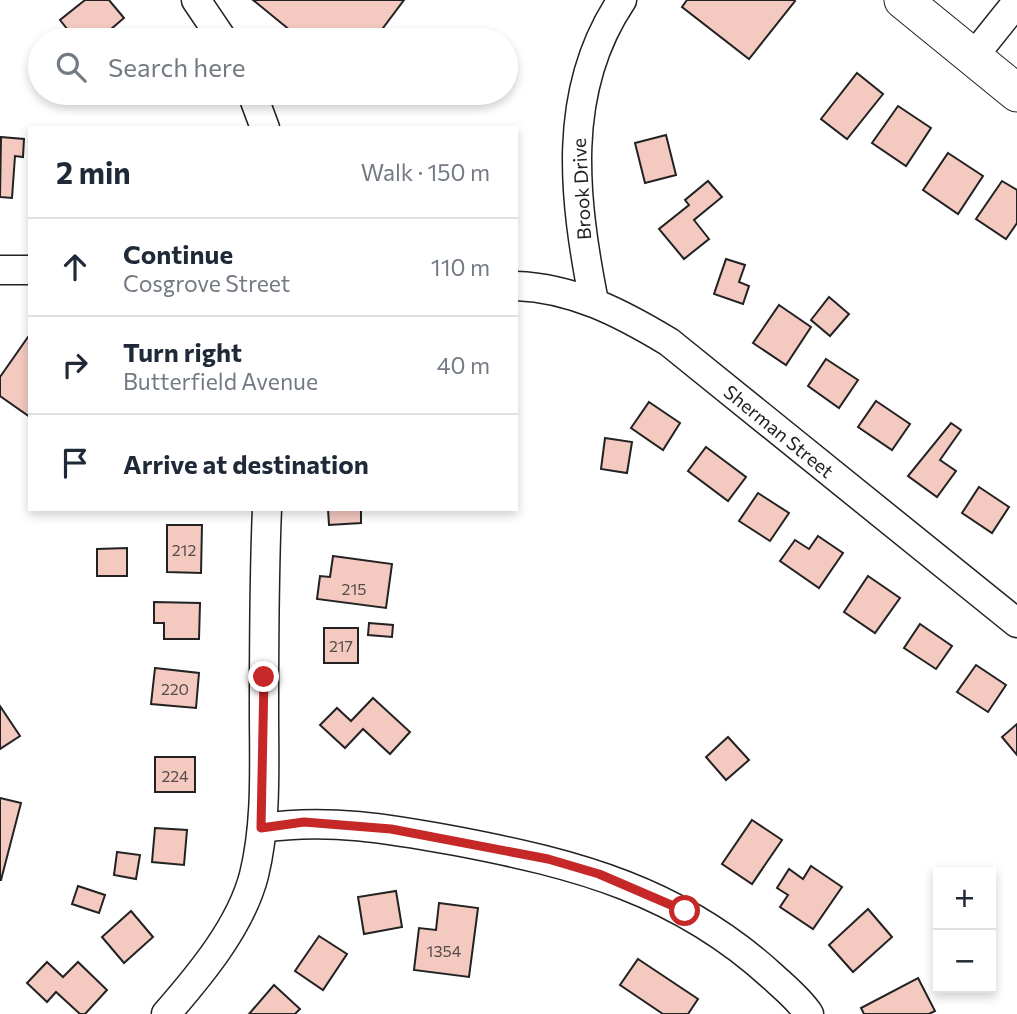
<!DOCTYPE html>
<html lang="en">
<head>
<meta charset="utf-8">
<style>
	:root { --surface:#fff; --page:#f6f6f7; --text:#1f2937; --muted:#747a83; --line:#e0e1e3 }
	body { margin:0; font-family:Commissioner,sans-serif; background:var(--page); color:var(--text) }
	.controls { position:absolute; right:21px; bottom:21px; display:grid; overflow:hidden; border-radius:0px; box-shadow:0 4px 10px #0003 }
	.controls button { width:63px; height:63px; display:grid; place-items:center; padding:0; border:0; border-bottom:2px solid var(--line); background:var(--surface); color:var(--text); font:35px sans-serif }
	.stop { position:absolute; width:21px; height:21px; margin:-16px; border:5px solid #c62828; border-radius:50%; background:#fff }
	.stop.end { background:#c62828; border-color:#fff; box-shadow:0 2px 7px #0008 }
	.list { margin:0; padding:0; list-style:none }
	h2 { display:flex; justify-content:space-between; align-items:center; height:91px; margin:0; padding:0 28px; font-size:30px }
	h2 small { font-size:23px; font-weight:400; color:var(--muted) }
	.list li { display:grid; grid-template-columns:46px 1fr auto; gap:21px; align-items:center; box-sizing:border-box; height:98px; padding:0 28px; border-top:2px solid var(--line) }
	.list b { display:block; font-size:26px; white-space:nowrap }
	.list p { margin:0; font-size:23px; white-space:nowrap; color:var(--muted) }
	.list em { font-size:23px; font-style:normal; color:var(--muted) }
	.icon { flex:none; width:38px; height:38px; fill:none; stroke:currentColor; stroke-width:2; stroke-linecap:round; stroke-linejoin:round }
	.map { position:relative; flex:none; width:1017px; height:1014px; overflow:hidden }
	.search { position:absolute; background:var(--surface); box-shadow:0 4px 10px #0003; left:28px; top:28px; width:490px; height:77px; display:flex; align-items:center; gap:18px; box-sizing:border-box; padding:0 24px; border-radius:38px; color:var(--muted); font-size:26px }
	.panel { position:absolute; background:var(--surface); box-shadow:0 4px 10px #0003; left:28px; top:126px; width:490px; height:385px; border-radius:0px }
	.map>svg:first-child { display:block }
	.building { fill:#f3c9c0; stroke:#222; stroke-width:2 }
	.lines { fill:none; stroke-linecap:round; stroke-linejoin:round }
	.minor-casing { stroke:#222; stroke-width:31 }
	.major-casing { stroke:#222; stroke-width:39 }
	.minor { stroke:#fff; stroke-width:28 }
	.major { stroke:#fff; stroke-width:37 }
	.route { stroke:#c62828; stroke-width:9 }
	.labels { text-anchor:middle; dominant-baseline:central; stroke-width:5; stroke-linejoin:round; paint-order:stroke }
	.number-label { font-size:16px; fill:#564c4a }
	.street-label { font-size:19px; fill:#222; stroke:#fff }
</style>
</head>
<body>
<div class="map">
<svg width="1017" height="1014" viewBox="0 0 1017 1014">
	<rect width="100%" height="100%" fill="#fff"/>
	<g class="building">
		<polygon points="85,0 109,0 124,18 110,30 118,40 76,40 60,20"/>
		<polygon points="253,0 404,0 374,40 302,40"/>
		<polygon points="687,0 794,0 795,1 749,59 682,7"/>
		<polygon points="857,73 883,94 847,139 821,119"/>
		<polygon points="898,106 931,128 906,166 872,143"/>
		<polygon points="666,135 676,175 645,183 635,143"/>
		<polygon points="1,137 24,139 23,157 15,156 12,198 0,197"/>
		<polygon points="948,153 983,176 958,214 923,190"/>
		<polygon points="708,181 722,197 694,220 709,239 684,259 659,229 689,205 685,200"/>
		<polygon points="1002,181 1017,190 1017,223 1006,239 976,219"/>
		<polygon points="726,259 745,265 739,282 749,286 743,304 714,294"/>
		<polygon points="829,297 849,314 830,336 811,320"/>
		<polygon points="779,305 811,327 786,365 753,343"/>
		<polygon points="28,337 30,338 30,417 0,396 0,377"/>
		<polygon points="826,359 858,380 839,408 808,386"/>
		<polygon points="876,401 910,424 892,450 858,427"/>
		<polygon points="649,402 680,423 663,450 631,428"/>
		<polygon points="951,423 961,430 940,460 956,471 937,497 908,476"/>
		<polygon points="605,438 632,442 627,473 601,469"/>
		<polygon points="706,447 746,477 728,501 688,471"/>
		<polygon points="979,487 1009,507 992,533 962,513"/>
		<polygon points="758,493 789,513 770,541 739,521"/>
		<polygon points="328,509 361,509 361,523 329,525"/>
		<polygon points="167,525 202,525 201,573 167,572"/>
		<polygon points="818,536 843,553 819,588 780,561 795,540 809,549"/>
		<polygon points="127,548 127,576 97,576 97,549"/>
		<polygon points="333,556 392,564 386,608 317,599 320,576 330,577"/>
		<polygon points="868,576 900,598 875,633 844,612"/>
		<polygon points="154,602 200,603 199,639 164,639 164,623 154,623"/>
		<polygon points="369,623 393,625 392,637 368,635"/>
		<polygon points="920,624 952,646 936,669 904,648"/>
		<rect x="324" y="628" width="34" height="35"/>
		<polygon points="976,665 1006,685 988,712 957,692"/>
		<polygon points="155,668 199,673 196,708 151,704"/>
		<polygon points="373,698 410,732 390,754 363,729 345,748 320,725 337,708 351,721"/>
		<polygon points="0,706 20,736 0,749"/>
		<polygon points="1017,724 1017,755 1002,737"/>
		<polygon points="728,737 749,760 726,780 706,757"/>
		<rect x="155" y="757" width="40" height="35"/>
		<polygon points="0,798 21,803 1,880 0,880"/>
		<polygon points="752,820 782,840 752,884 722,864"/>
		<polygon points="155,828 187,830 184,865 152,862"/>
		<polygon points="117,852 140,855 136,879 114,875"/>
		<polygon points="811,866 842,887 813,929 780,907 788,895 777,888 789,869 803,879"/>
		<polygon points="78,886 105,895 99,913 72,904"/>
		<polygon points="396,891 402,927 364,934 358,897"/>
		<polygon points="439,903 478,908 469,977 414,970 419,928 436,930"/>
		<polygon points="868,909 892,937 853,972 829,945"/>
		<polygon points="131,911 153,937 124,963 102,937"/>
		<polygon points="319,936 347,954 323,990 295,971"/>
		<polygon points="638,959 698,999 688,1014 663,1014 620,985"/>
		<polygon points="47,962 63,977 78,962 107,990 85,1014 80,1014 56,992 47,1002 27,983"/>
		<polygon points="918,978 935,1011 929,1014 864,1014 861,1008"/>
		<polygon points="274,985 300,1009 295,1014 249,1014"/>
	</g>
	<g class="lines">
		<g class="minor-casing">
			<g id="minor">
				<polyline points="196,0 223,40"/>
				<polyline points="973,57 1017,2"/>
				<polyline points="252,93 265,128"/>
				<polyline points="0,270 30,270"/>
				<path d="M516 286C573 288 621 313 669 342L1017 623"/>
				<path d="M594 302C574 200 560 92 622 0"/>
				<path d="M262 828C328 818 390 829 456 841 577 864 679 891 772 976 785 988 799 999 809 1014"/>
				<path d="M166 1014C200 975 241 926 254 875 267 822 264 766 264 711 264 644 264 577 267 509"/>
			</g>
		</g>
		<g class="major-casing">
			<polyline id="major" points="903,0 1017,93"/>
		</g>
		<use href="#minor" class="minor"/>
		<use href="#major" class="major"/>
	</g>
	<g class="lines">
		<polyline class="route" points="264,677 261,828 304,822 391,829 548,859 599,874 685,911"/>
	</g>
	<g class="labels">
		<g class="number-label">
			<text x="184" y="549">212</text>
			<text x="354" y="588">215</text>
			<text x="341" y="645">217</text>
			<text x="175" y="688">220</text>
			<text x="175" y="775">224</text>
			<text x="444" y="950">1354</text>
		</g>
		<g class="street-label">
			<text transform="translate(581 189) rotate(-93)">Brook Drive</text>
			<text transform="translate(779 431) rotate(39)">Sherman Street</text>
		</g>
	</g>
</svg>
<div class="controls">
<button>+</button>
<button>−</button>
</div>
<div class="stop" style="left:685px;top:911px"></div>
<div class="stop end" style="left:264px;top:677px"></div>
<div class="search"><svg class="icon" aria-label="search" viewBox="0 0 24 24"><circle cx="10" cy="10" r="6"/><path d="M15 15l6 6"/></svg>Search here</div>
<section class="panel">
<h2>2 min<small>Walk · 150 m</small></h2>
<ul class="list">
<li><svg class="icon" aria-label="ahead" viewBox="0 0 24 24"><path d="M12 20V5M6 11l6-6 6 6"/></svg><div><b>Continue</b><p>Cosgrove Street</p></div><em>110 m</em></li>
<li><svg class="icon" aria-label="right" viewBox="0 0 24 24"><path d="M7 20v-9h11M14 6l5 5-5 5"/></svg><div><b>Turn right</b><p>Butterfield Avenue</p></div><em>40 m</em></li>
<li><svg class="icon" aria-label="arrive" viewBox="0 0 24 24"><path d="M6 21V4h12l-3 4 3 4H6"/></svg><div><b>Arrive at destination</b></div></li>
</ul>
</section>
</div>
</body>
</html>
